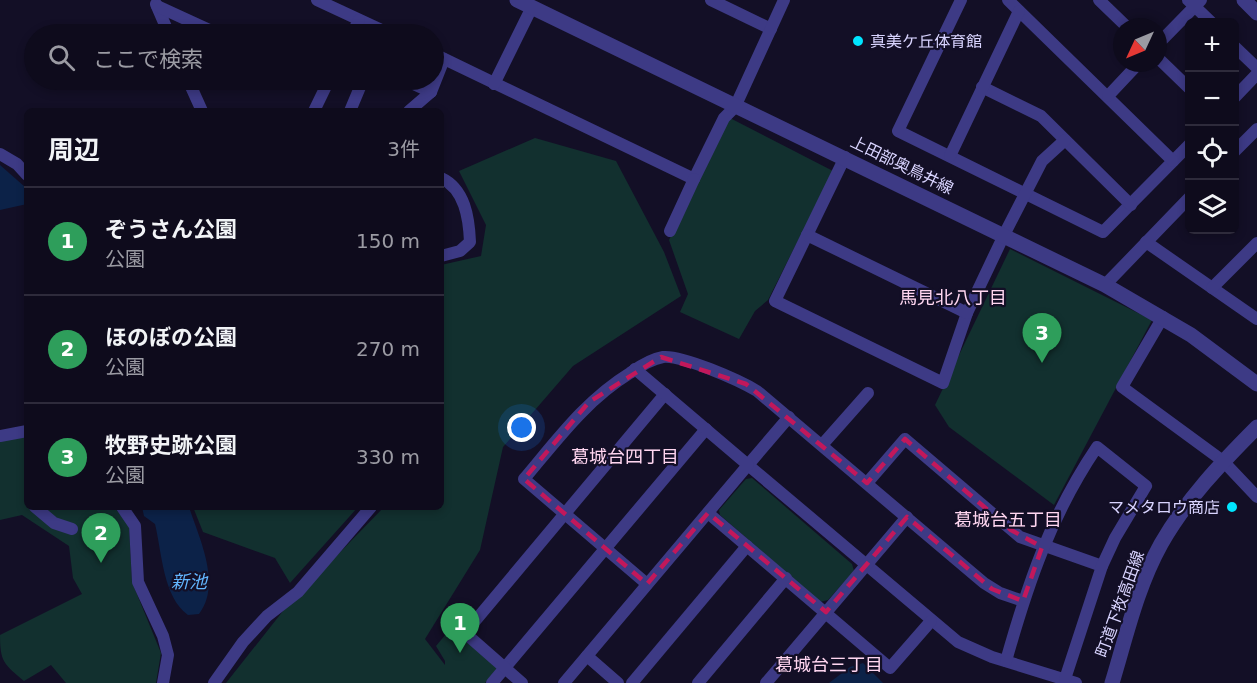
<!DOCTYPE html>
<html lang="ja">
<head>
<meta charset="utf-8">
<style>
	:root { --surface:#0e0b1c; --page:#171425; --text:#f1f3f6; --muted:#9b9ba3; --line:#2e2b3b; --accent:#00e5ff }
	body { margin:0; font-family:"DejaVu Sans","Noto Sans JP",sans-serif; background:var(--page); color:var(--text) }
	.controls { position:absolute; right:18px; top:18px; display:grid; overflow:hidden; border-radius:9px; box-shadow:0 3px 9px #0003 }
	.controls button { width:54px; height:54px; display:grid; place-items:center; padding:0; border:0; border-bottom:2px solid var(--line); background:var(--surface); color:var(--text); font:30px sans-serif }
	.compass { position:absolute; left:1113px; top:18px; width:54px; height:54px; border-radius:50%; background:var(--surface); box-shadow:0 3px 9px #0003; rotate:226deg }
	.you { position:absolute; left:522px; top:428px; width:21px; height:21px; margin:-15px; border:4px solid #fff; border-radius:50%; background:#1a73e8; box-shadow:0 0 0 9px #1a73e833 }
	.badge { display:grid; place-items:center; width:39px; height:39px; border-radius:50%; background:var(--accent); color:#fff; font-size:20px; font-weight:700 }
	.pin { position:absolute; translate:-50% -50px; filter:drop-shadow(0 2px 3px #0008) }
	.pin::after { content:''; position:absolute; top:32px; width:21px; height:18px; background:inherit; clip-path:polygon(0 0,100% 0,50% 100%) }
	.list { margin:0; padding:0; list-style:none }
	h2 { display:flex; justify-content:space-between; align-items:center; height:78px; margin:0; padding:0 24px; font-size:26px }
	h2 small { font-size:20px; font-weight:400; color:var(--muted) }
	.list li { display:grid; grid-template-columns:39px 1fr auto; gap:18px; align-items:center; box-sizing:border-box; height:108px; padding:0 24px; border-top:2px solid var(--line) }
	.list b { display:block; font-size:22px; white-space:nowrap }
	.list p { margin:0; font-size:20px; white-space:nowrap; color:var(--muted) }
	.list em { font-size:20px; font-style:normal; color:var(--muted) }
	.icon { flex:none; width:33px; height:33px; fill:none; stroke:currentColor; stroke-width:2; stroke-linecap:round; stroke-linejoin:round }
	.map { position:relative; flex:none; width:1257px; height:683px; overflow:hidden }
	.search { position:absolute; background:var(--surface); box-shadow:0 3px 9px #0003; left:24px; top:24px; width:420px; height:66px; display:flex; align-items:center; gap:15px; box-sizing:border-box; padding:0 21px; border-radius:33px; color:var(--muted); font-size:22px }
	.panel { position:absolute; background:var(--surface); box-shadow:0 3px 9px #0003; left:24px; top:108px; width:420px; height:402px; border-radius:9px }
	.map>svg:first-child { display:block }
	.green { fill:#12302f }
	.water { fill:#0c2248 }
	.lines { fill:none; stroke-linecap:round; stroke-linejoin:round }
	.minor { stroke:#3d3a85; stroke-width:12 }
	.tertiary { stroke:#3d3a85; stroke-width:15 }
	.marked { fill:none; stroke:#c2185b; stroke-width:4.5; stroke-dasharray:12 8; stroke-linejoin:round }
	.poi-dot { fill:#00e5ff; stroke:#130f26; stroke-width:2 }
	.labels { text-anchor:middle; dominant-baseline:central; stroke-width:4.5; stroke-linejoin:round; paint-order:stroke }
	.poi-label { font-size:16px; fill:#d9d4ff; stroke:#130f26; text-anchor:start }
	.street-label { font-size:16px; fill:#d9d4ff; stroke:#130f26 }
	.neighbourhood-label { font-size:18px; fill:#ffd6f0; stroke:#130f26 }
	.water-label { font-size:18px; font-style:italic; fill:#62b6ff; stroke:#130f26 }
</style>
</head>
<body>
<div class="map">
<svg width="1257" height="683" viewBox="0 0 1257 683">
	<rect width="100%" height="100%" fill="#130f26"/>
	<g class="green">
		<polygon points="728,117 833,171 768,300 755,311 739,339 680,312 688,294 669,240"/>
		<polygon points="535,138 616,161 664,252 681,296 573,366 503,447 480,550 425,639 445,665 445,661 436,646 451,628 497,668 485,683 226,683 283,611 384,507 441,507 441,265 481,256 486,225 459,171"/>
		<polygon points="1010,249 1152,320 1054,505 949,427 935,405"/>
		<path d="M27 437V507H114L129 525 132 582 161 653 156 683H66L51 665 24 681C4 664 0 662 0 635L82 594 73 578 69 546 22 515 0 520V439Z"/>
		<polygon points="752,478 852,564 854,571 828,600 820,602 720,515 719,510 746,479"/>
		<polygon points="193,507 358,507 290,583 275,558 203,532"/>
	</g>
	<g class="water">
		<polygon points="0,165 25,187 27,204 0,210"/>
		<path d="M142 507H189C199 538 222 584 199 614L188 615C163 597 162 553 155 524L144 516Z"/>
		<polygon points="863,663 883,683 829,683 850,667"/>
	</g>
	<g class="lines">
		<g class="minor">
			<polyline points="317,0 390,34"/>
			<polyline points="711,0 771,29"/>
			<polyline points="961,0 898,131 1103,232 1190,144"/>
			<polyline points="1008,0 1173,161"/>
			<polyline points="1099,0 1127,27"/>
			<polyline points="1188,0 1211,22"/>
			<polyline points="156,4 169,34"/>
			<polyline points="157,6 218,34"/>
			<polyline points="352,34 359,20"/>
			<polyline points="1158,44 1201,0"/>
			<polyline points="1234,46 1257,68"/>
			<polyline points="434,54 694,179 724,118 735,107 784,0"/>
			<polyline points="1158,58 1190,89"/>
			<polyline points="188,80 202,111"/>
			<polyline points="315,80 326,85"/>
			<polyline points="405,80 431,92"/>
			<polyline points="494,84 532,7"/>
			<polyline points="982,87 1041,116 1131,205"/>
			<polyline points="1108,96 1139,63"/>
			<polyline points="1234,98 1257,74"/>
			<polyline points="314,111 329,80"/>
			<polyline points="350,111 363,80"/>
			<polyline points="409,111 431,92 444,59"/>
			<polyline points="1234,152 1257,129"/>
			<polyline points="0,154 17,164 27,175"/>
			<polyline points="950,156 1019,11"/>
			<polyline points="845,157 775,301 943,383 967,313 1004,235 1042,161 1065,140"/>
			<path d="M441 178C465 189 469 218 470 242L460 251 441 256"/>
			<polyline points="670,231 694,179"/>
			<polyline points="807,235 967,313"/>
			<polyline points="1146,242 1257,319"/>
			<polyline points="1105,285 1190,197"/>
			<polyline points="1212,288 1257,243"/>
			<polyline points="1163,317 1122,387 1223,461 1257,497"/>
			<polyline points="789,417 748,465 958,642 992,657 1076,683"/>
			<polyline points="0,436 27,431"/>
			<polyline points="822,445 868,393"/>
			<polyline points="867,483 905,439 1020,537 1102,566"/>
			<polyline points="35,507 54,523 72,529"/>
			<polyline points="122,507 135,526 138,582 163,636 168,655 163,683"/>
			<polyline points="708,513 890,668 931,621"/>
			<path d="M647 584 524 479C557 440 586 400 630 373 640 366 651 359 663 357 682 355 739 380 757 391L984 583 1000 593 1023 601"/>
			<polyline points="587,656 618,683"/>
			<path d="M1006 661C1028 583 1051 515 1097 447L1146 486 1115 538 1102 566 1065 679"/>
			<polyline points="214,683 243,642 267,616 298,592 371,507"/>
			<polyline points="492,683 706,429"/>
			<polyline points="522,683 465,633 665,394"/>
			<polyline points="564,683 748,465 635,369"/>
			<polyline points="632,683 747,546"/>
			<polyline points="698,683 786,578"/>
			<polyline points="766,683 907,517"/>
		</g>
		<g class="tertiary">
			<polyline points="517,0 1105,285 1191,335 1257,384"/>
			<polyline points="1244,0 1257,13"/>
			<path d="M1112 683C1126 637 1137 587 1161 544 1186 500 1221 463 1257 427"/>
		</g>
	</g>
	<path class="marked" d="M661 357 746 384 867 483 905 439 1011 530 1042 547 1023 601 992 589 907 517 826 612 708 513 647 584 524 479 589 402Z"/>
	<g class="poi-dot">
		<circle cx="858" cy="41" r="6"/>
		<circle cx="1232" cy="507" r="6"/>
	</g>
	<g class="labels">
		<g class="poi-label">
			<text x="870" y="41">真美ケ丘体育館</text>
			<text x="1220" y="507" text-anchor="end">マメタロウ商店</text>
		</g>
		<g class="street-label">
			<text transform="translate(902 165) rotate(26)">上田部奥鳥井線</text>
			<text transform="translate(1120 604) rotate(-70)">町道下牧高田線</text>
		</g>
		<g class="neighbourhood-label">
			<text x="953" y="297">馬見北八丁目</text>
			<text x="625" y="456">葛城台四丁目</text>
			<text x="1008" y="519">葛城台五丁目</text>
			<text x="829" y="664">葛城台三丁目</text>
		</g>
		<g class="water-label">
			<text x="189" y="581">新池</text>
		</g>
	</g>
</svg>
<div class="controls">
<button>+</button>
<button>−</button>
<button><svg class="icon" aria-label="locate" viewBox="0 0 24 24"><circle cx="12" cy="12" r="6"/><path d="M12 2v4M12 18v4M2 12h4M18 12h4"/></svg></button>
<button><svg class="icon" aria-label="layers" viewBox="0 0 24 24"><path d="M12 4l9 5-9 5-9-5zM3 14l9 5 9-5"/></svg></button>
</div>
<svg class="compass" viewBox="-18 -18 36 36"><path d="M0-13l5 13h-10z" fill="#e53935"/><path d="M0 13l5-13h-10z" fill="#9b9ba3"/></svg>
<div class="you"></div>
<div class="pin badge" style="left:460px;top:653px;background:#2e9e5b">1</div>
<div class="pin badge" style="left:101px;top:563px;background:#2e9e5b">2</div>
<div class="pin badge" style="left:1042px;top:363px;background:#2e9e5b">3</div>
<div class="search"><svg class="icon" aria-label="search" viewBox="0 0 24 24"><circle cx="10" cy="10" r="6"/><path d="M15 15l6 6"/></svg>ここで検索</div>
<section class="panel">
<h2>周辺<small>3件</small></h2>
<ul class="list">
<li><span class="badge" style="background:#2e9e5b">1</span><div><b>ぞうさん公園</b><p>公園</p></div><em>150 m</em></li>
<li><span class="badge" style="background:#2e9e5b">2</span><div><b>ほのぼの公園</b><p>公園</p></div><em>270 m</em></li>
<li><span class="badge" style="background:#2e9e5b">3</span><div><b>牧野史跡公園</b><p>公園</p></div><em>330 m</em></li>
</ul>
</section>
</div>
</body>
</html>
